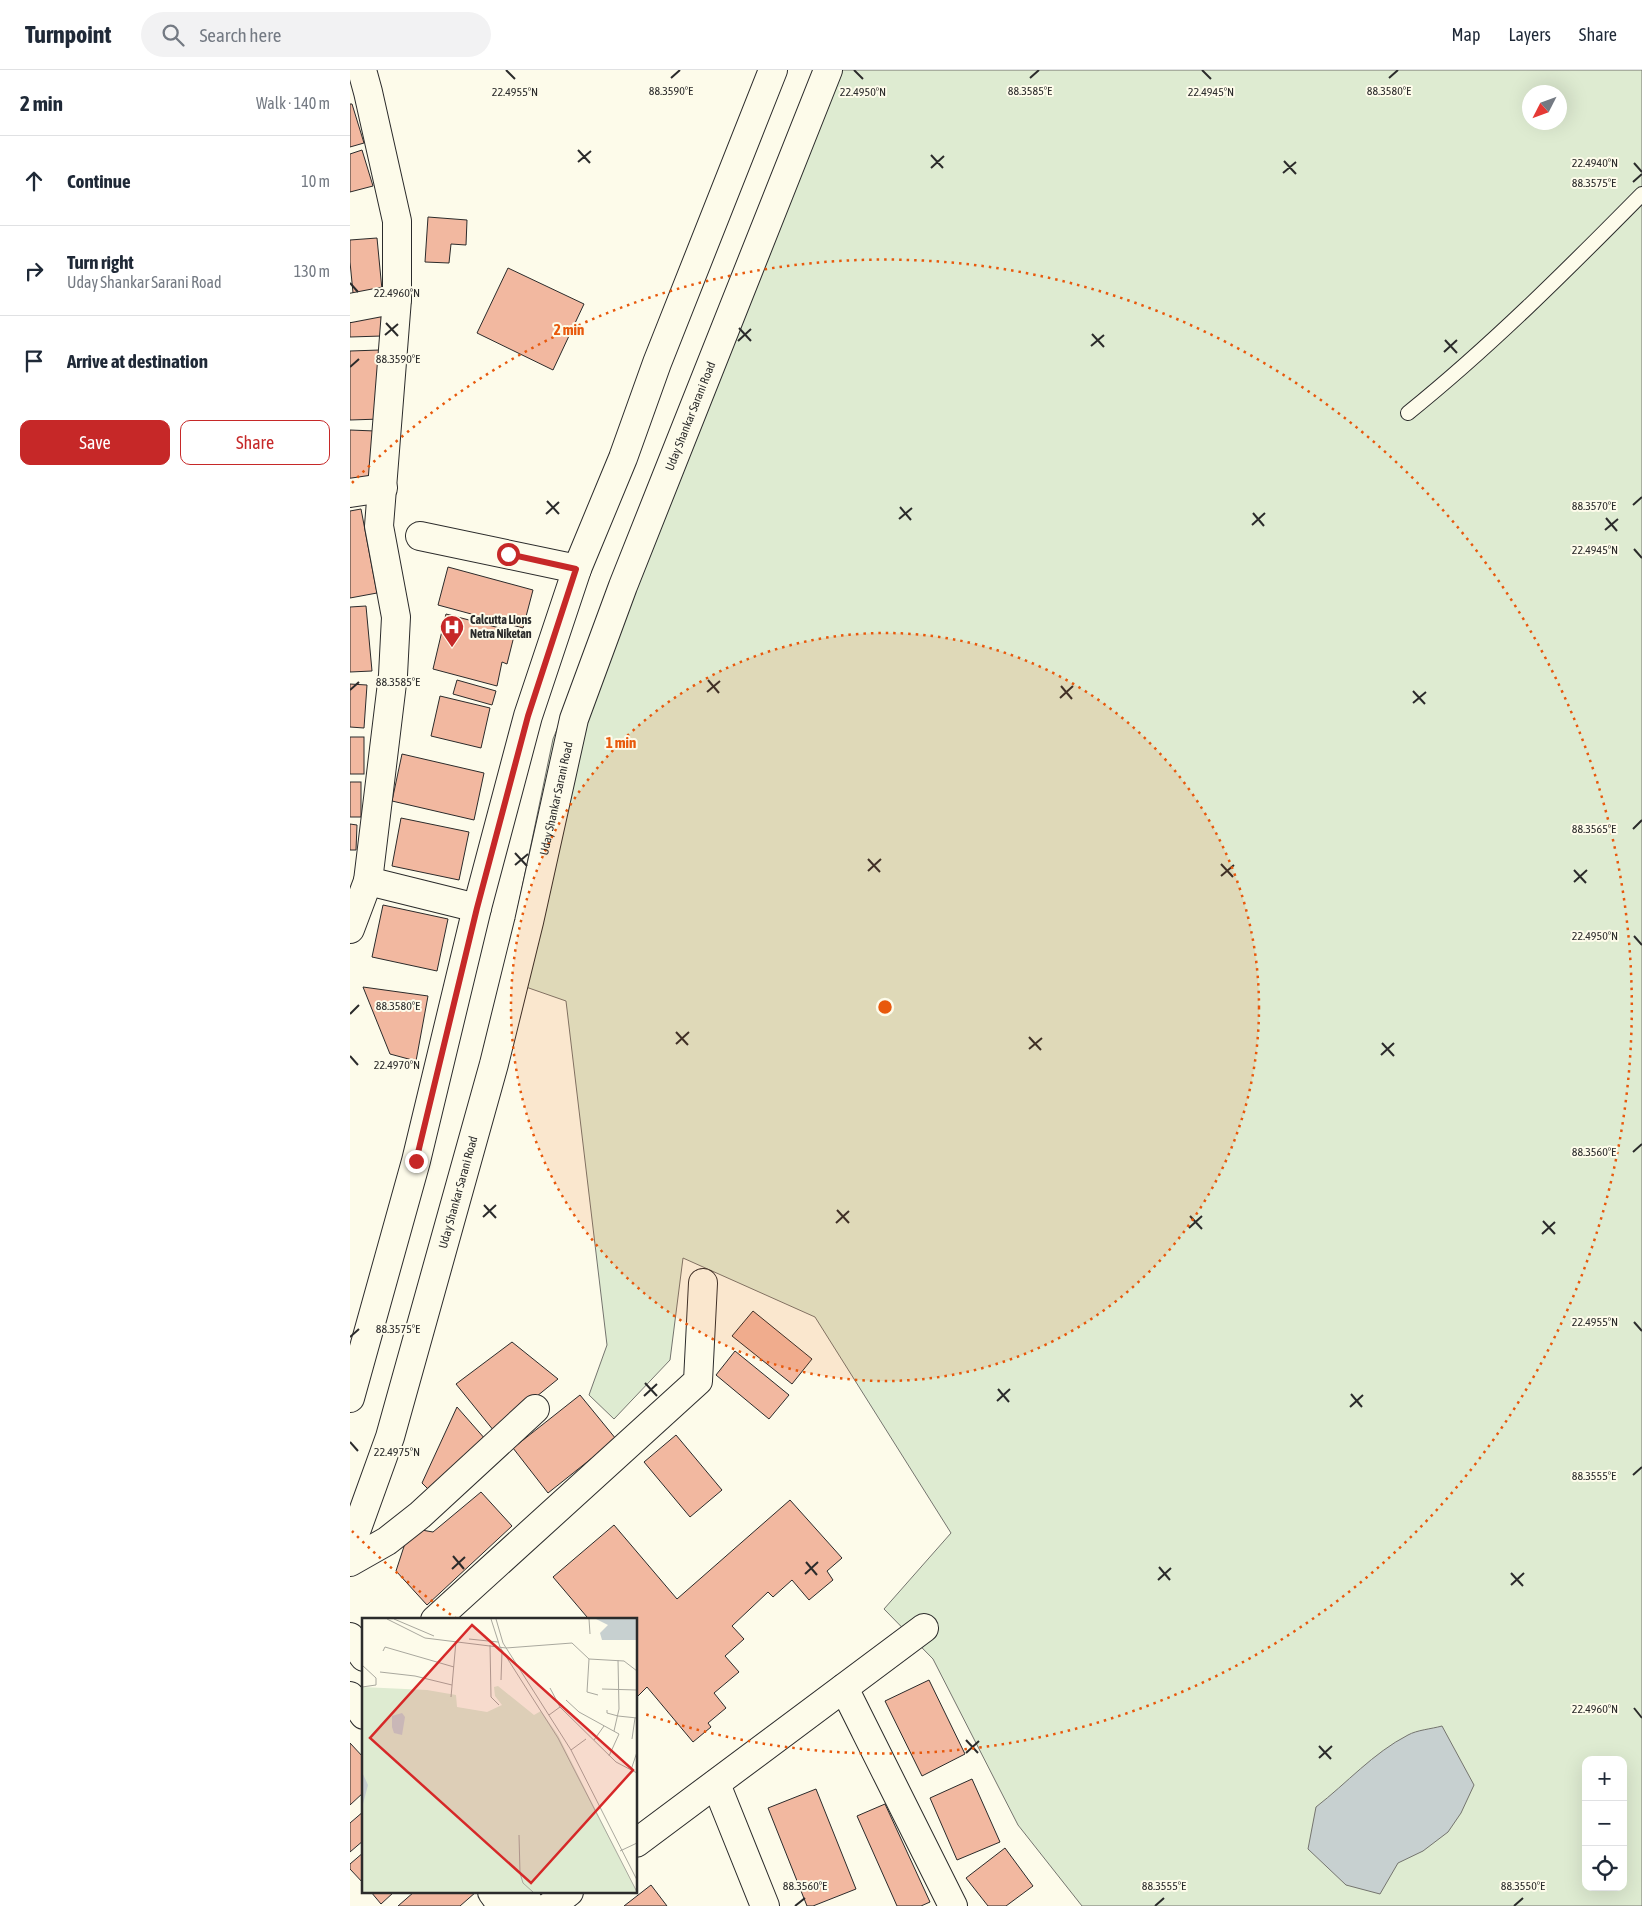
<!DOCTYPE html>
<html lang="en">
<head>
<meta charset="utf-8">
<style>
	:root { --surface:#fff; --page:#f2f2f3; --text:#1f2937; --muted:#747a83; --line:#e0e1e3; --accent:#c62828 }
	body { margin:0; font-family:"Asap Condensed",sans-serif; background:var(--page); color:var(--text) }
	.controls { position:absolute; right:15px; bottom:15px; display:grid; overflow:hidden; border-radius:10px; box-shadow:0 5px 20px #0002 }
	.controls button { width:45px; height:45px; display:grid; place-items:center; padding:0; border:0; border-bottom:1px solid var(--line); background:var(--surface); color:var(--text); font:25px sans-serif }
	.compass { position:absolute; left:1172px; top:15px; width:45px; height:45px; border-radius:50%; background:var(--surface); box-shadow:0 5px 20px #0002; rotate:228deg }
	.stop { position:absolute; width:15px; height:15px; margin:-11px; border:4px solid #c62828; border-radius:50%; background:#fff }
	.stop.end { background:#c62828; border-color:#fff; box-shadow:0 1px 5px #0008 }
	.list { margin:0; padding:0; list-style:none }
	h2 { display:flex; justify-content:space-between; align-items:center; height:65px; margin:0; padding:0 20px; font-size:21px }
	h2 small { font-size:16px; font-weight:400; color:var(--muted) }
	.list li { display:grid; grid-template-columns:32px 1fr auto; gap:15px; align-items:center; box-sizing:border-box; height:90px; padding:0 20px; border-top:1px solid var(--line) }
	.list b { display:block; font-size:19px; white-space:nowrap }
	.list p { margin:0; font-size:16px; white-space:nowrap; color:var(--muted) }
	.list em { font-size:16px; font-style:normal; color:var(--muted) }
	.actions { display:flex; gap:10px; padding:15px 20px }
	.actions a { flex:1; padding:11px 0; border:1px solid var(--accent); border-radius:10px; text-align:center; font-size:18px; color:var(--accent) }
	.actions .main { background:var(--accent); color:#fff }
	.icon { flex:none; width:28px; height:28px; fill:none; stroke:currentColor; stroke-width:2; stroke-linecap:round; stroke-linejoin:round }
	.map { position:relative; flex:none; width:1292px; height:1836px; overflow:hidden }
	header { display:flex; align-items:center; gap:30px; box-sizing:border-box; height:70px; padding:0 25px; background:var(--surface); border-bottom:1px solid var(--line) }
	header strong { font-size:24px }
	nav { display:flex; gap:28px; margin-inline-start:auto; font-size:18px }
	.search { width:350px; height:45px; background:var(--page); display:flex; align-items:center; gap:12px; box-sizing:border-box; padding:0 18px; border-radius:28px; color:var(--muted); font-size:19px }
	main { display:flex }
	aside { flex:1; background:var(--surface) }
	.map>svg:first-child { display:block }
	.green { fill:#deebd1; stroke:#74746e; fill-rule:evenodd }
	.water { fill:#c7d0d0; stroke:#74746e }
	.building { fill:#f2b8a0; stroke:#2b2b2b }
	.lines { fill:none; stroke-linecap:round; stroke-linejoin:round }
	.service-casing { stroke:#2b2b2b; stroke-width:16 }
	.minor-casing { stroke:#2b2b2b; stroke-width:30 }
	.tertiary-casing { stroke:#2b2b2b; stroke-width:30 }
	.service { stroke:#fdfbea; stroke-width:14 }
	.minor { stroke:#fdfbea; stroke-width:28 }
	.tertiary { stroke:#fdfbea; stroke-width:28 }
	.route { stroke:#c62828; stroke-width:6 }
	.ticks { fill:none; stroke:#2b2b2b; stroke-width:2 }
	.ring { fill:none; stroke:#e8590c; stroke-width:2.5; stroke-dasharray:2.5 5 }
	.labels { text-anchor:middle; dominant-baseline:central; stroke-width:4; stroke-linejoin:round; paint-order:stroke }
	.street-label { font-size:12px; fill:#2b2b2b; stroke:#fdfbea }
	.poi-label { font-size:12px; font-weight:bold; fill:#2b2b2b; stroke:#fdfbea; text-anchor:start }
	.inset-road { fill:none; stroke:#a9a89e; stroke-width:1 }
	.view { fill:#d62828; fill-opacity:0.15; stroke:#d62828; stroke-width:2.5 }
	.inset-edge { fill:none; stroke:#2b2b2b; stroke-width:2.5 }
	.ticks-label { font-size:12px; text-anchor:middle; fill:#2b2b2b; stroke:#fdfbea; stroke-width:4; stroke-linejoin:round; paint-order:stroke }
	.centre { fill:#e8590c; stroke:#fdfbea; stroke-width:2.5 }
	.ring-label { font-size:15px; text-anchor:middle; font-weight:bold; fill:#e8590c; stroke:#fdfbea; stroke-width:4; stroke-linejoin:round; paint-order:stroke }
</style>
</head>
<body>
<header>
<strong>Turnpoint</strong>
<div class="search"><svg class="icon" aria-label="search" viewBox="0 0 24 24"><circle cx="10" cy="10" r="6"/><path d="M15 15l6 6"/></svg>Search here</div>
<nav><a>Map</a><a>Layers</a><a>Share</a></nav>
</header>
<main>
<aside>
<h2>2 min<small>Walk · 140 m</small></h2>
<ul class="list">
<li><svg class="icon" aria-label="ahead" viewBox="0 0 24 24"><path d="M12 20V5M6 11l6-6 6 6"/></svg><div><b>Continue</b></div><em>10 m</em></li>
<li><svg class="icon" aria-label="right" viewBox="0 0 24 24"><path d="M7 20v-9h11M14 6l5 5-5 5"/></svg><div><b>Turn right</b><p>Uday Shankar Sarani Road</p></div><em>130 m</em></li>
<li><svg class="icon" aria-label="arrive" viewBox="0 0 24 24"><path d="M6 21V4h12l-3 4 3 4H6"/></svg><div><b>Arrive at destination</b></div></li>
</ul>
<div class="actions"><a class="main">Save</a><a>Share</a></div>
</aside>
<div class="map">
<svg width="1292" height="1836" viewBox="0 0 1292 1836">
	<rect width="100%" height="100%" fill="#fdfbea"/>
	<path class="green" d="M476 0H1292V1836H732L668 1755 583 1589 534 1539 601 1463 465 1247 333 1188 320 1290 264 1349 239 1325 257 1275 216 931 153 909 203 669ZM1180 22H1210V52H1180ZM1236 1690H1273V1817H1236Z"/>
	<path class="water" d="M1092 1656 1124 1715 1111 1743 1098 1762 1073 1781 1048 1793 1030 1824 996 1815 958 1779 966 1737C997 1713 1023 1683 1058 1665 1067 1660 1081 1659 1092 1656Z"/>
	<g class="building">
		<polygon points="0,34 2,34 14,73 0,77"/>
		<polygon points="12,80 23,116 0,122 0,84"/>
		<polygon points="78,147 117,150 116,175 101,174 99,193 75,192"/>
		<polygon points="27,168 33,230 4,233 0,192 0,170"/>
		<polygon points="158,198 234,234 203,300 127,263"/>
		<polygon points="31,241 32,266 0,267 0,242"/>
		<polygon points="30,280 31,349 0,350 0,281"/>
		<polygon points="0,360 25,361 23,415 0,414"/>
		<polygon points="11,439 27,523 0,528 0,441"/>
		<polygon points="98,497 183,520 173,558 88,535"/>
		<polygon points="16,536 22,601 0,602 0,537"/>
		<polygon points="96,544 165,562 157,594 152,592 147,616 83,599"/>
		<polygon points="107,610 146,621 142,635 103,624"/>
		<polygon points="0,614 17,615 14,658 0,657"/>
		<polygon points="90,626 140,638 131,678 81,666"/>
		<rect x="0" y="667" width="14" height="37"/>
		<polygon points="52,684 134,703 124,750 42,731"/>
		<rect x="0" y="712" width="11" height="35"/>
		<polygon points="51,748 119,762 109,810 42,796"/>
		<polygon points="0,754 7,755 6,780 0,780"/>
		<polygon points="33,835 98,849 87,901 22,887"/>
		<polygon points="13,917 78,926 66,991 40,984"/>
		<polygon points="403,1241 462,1289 442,1314 382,1266"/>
		<polygon points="162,1272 208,1309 144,1361 106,1314"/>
		<polygon points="385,1281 439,1325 419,1349 366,1305"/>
		<polygon points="230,1325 266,1369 198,1423 163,1378"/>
		<polygon points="107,1337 136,1370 79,1420 72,1413"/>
		<polygon points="326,1365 372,1420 340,1447 294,1392"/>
		<polygon points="131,1422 162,1456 77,1535 46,1501 60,1458 83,1462"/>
		<polygon points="440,1430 492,1488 477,1501 483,1510 459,1530 442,1510 423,1527 418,1522 382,1556 394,1569 375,1586 389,1602 364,1623 376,1638 358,1653 361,1657 343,1672 297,1617 286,1628 286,1550 234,1550 237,1547 203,1507 264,1455 327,1529"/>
		<polygon points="579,1610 615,1684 572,1706 535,1631"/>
		<polygon points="0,1673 14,1688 14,1722 0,1735"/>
		<polygon points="622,1709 650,1772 607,1790 580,1728"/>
		<polygon points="466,1719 506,1819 463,1836 457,1836 418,1738"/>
		<polygon points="535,1734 580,1832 571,1836 547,1836 507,1746"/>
		<polygon points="14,1741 14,1770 0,1782 0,1753"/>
		<polygon points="655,1778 683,1816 656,1836 638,1836 616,1808"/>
		<polygon points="14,1782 14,1814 0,1799 0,1794"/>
		<polygon points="301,1815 317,1836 274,1836"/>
		<polygon points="21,1822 44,1822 31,1834"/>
		<polygon points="64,1822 126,1822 110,1836 48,1836"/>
	</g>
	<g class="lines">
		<g class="service-casing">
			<path id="service" d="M1058 343C1141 276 1217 200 1292 124"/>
		</g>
		<g class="minor-casing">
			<g id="minor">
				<polyline points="12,0 18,22 47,151 47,229 29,456 46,547 43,605 18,811 127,838"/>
				<polyline points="0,238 47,229"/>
				<polyline points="0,423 33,418"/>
				<polyline points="70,466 227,499"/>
				<polyline points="0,859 18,811"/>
				<polyline points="0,1492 37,1471 70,1445 185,1339"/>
				<polyline points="85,1550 348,1311 353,1213"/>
				<polyline points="494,1618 603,1836"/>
				<polyline points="366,1714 415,1836"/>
				<polyline points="286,1773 574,1558"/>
				<polyline points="200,1836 219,1822"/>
			</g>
		</g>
		<g class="tertiary-casing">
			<g id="tertiary">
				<polyline points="0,1328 66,1091 127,838 178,646 227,499 273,388 307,293 423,0"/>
				<path id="s1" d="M0 1478 40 1367 144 994 179 852 224 649 273 516 478 0"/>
				<polyline points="0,1567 14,1587"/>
				<polyline points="0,1626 14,1645"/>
				<polyline points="142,1822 152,1836"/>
				<polyline points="171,1822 181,1836"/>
			</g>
		</g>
		<use href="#service" class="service"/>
		<use href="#minor" class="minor"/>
		<use href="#tertiary" class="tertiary"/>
	</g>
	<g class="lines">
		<polyline class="route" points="66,1091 127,838 178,646 226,499 158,484"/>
	</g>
	<path class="ticks" d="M156 0 165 9M504 0 513 9M852 0 861 9M321 8 330 0M680 8 689 0M1039 8 1048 0M228 80 240 93M581 85 593 98M934 91 946 104M228 92 241 81M1284 93 1292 102M581 98 594 86M933 103 946 92M1283 112 1292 104M0 213 8 222M36 253 48 266M389 258 401 271M742 264 754 277M35 265 48 254M1095 270 1107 283M388 271 401 259M741 276 754 265M1094 282 1107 270M0 297 9 289M197 431 209 444M1283 435 1292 427M550 437 561 450M903 443 914 456M196 444 209 432M1256 448 1267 461M549 449 562 438M902 455 915 443M1255 460 1268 449M1284 479 1292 488M358 610 369 623M711 616 722 629M0 620 9 612M1063 621 1075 634M357 622 370 611M710 628 723 616M1063 633 1076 622M1283 759 1292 750M165 783 177 796M518 789 530 802M871 794 883 807M165 795 178 784M1224 800 1236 813M518 801 531 789M871 806 884 795M1224 812 1237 800M1284 866 1292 875M0 944 9 935M326 962 338 975M679 967 691 980M1032 973 1044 986M326 974 339 962M679 979 692 968M1031 985 1044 973M0 986 8 995M1283 1082 1292 1074M134 1135 146 1148M487 1140 499 1153M840 1146 852 1159M133 1147 146 1135M1193 1151 1205 1164M486 1153 499 1141M839 1158 852 1146M1192 1164 1205 1152M1284 1252 1292 1261M0 1267 9 1259M295 1313 307 1326M648 1319 659 1332M1001 1324 1012 1337M294 1326 307 1314M647 1331 660 1319M1000 1337 1013 1325M0 1372 8 1381M1283 1405 1292 1397M103 1486 114 1499M456 1492 467 1505M809 1497 820 1510M102 1499 115 1487M1161 1503 1173 1516M455 1504 468 1492M808 1510 821 1498M1161 1515 1174 1503M1284 1638 1292 1648M616 1670 628 1683M969 1676 981 1689M616 1683 629 1671M969 1688 982 1676M445 1836 455 1828M805 1836 814 1828M1164 1836 1173 1828"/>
	<circle cx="535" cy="937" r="374" fill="#e8590c" fill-opacity=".12"/>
	<g class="ring">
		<circle cx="535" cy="937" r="374"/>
		<path d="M107 1549A747 747 0 0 1 2 1461M2 413A747 747 0 1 1 292 1643"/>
	</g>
	<defs>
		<g id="hospital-pin" transform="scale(1.25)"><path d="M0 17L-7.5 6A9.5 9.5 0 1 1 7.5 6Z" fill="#c62828" stroke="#fdfbea"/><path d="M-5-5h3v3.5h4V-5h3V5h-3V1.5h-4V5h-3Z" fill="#fff"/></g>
	</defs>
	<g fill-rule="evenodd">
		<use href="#hospital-pin" x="102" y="557"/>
	</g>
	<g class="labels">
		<g class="street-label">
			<text stroke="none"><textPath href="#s1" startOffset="1184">Uday Shankar Sarani Road</textPath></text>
			<text stroke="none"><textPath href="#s1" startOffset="778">Uday Shankar Sarani Road</textPath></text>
			<text stroke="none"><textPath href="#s1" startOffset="372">Uday Shankar Sarani Road</textPath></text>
		</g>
		<g class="poi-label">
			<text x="120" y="550">Calcutta Lions<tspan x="120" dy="14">Netra Niketan</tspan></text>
		</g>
	</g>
	<g transform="translate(12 1548)">
		<rect width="275" height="275" fill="#fdfbea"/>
		<path d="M136 68 172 97 179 93 196 117 275 274H0V69L65 72 94 77 95 89 125 94 140 87 133 78 132 69Z" fill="#deebd1"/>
		<path d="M234 1H275V22H240L238 15 246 7ZM40 95 43 99 40 117 32 115 30 109V98ZM0 154 6 167 1 186H0Z" fill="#c7d0d0"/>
		<path class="inset-road" d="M25 1 63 20 144 30 210 25 227 41 262 43 275 53M32 1 72 18M129 1 138 29 196 120 275 274M134 1 141 25 209 132 275 262M227 1 228 16M107 21 136 24M128 27 129 79 137 87M21 33 23 29 92 49M227 41 225 74 236 77M0 47 14 60V67L0 69M18 54 53 58 90 67M139 62 140 33M188 70 198 89M240 71 275 72M89 79 94 23M204 82 217 94 257 116 247 138M245 92V95L256 98 275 100M187 97 198 89 254 144 275 155M252 113 257 91 256 42M270 121 273 100M232 122 242 108M209 132 224 121M269 152 275 134M157 217 158 255 161 265 171 274M258 233 275 225"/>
		<path class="view" d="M110 7 271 152 169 265 8 120Z"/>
		<rect width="275" height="275" class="inset-edge"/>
	</g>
	<g class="ticks-label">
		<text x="321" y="25">88.3590°E</text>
		<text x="680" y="25">88.3585°E</text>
		<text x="1039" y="25">88.3580°E</text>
		<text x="165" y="26">22.4955°N</text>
		<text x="513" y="26">22.4950°N</text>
		<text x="861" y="26">22.4945°N</text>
		<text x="1245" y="97">22.4940°N</text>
		<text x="1244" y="117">88.3575°E</text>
		<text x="47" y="227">22.4960°N</text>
		<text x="48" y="293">88.3590°E</text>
		<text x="1244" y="440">88.3570°E</text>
		<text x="1245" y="484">22.4945°N</text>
		<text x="48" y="616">88.3585°E</text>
		<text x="1244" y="763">88.3565°E</text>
		<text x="1245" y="870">22.4950°N</text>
		<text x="48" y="940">88.3580°E</text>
		<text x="47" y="999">22.4970°N</text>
		<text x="1244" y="1086">88.3560°E</text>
		<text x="1245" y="1256">22.4955°N</text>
		<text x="48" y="1263">88.3575°E</text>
		<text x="47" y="1386">22.4975°N</text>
		<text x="1244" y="1410">88.3555°E</text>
		<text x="1245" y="1643">22.4960°N</text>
		<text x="455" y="1820">88.3560°E</text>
		<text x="814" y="1820">88.3555°E</text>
		<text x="1173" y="1820">88.3550°E</text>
	</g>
	<circle cx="535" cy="937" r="8" class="centre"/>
	<g class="ring-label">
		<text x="219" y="265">2 min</text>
		<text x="271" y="678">1 min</text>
	</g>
</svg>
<div class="controls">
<button>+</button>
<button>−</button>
<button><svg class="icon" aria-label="locate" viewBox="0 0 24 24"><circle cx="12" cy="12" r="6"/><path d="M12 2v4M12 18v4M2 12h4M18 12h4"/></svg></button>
</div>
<svg class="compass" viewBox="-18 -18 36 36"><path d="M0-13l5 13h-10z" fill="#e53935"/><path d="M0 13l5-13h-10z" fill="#747a83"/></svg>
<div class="stop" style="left:158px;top:484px"></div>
<div class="stop end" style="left:66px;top:1091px"></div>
</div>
</main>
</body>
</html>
